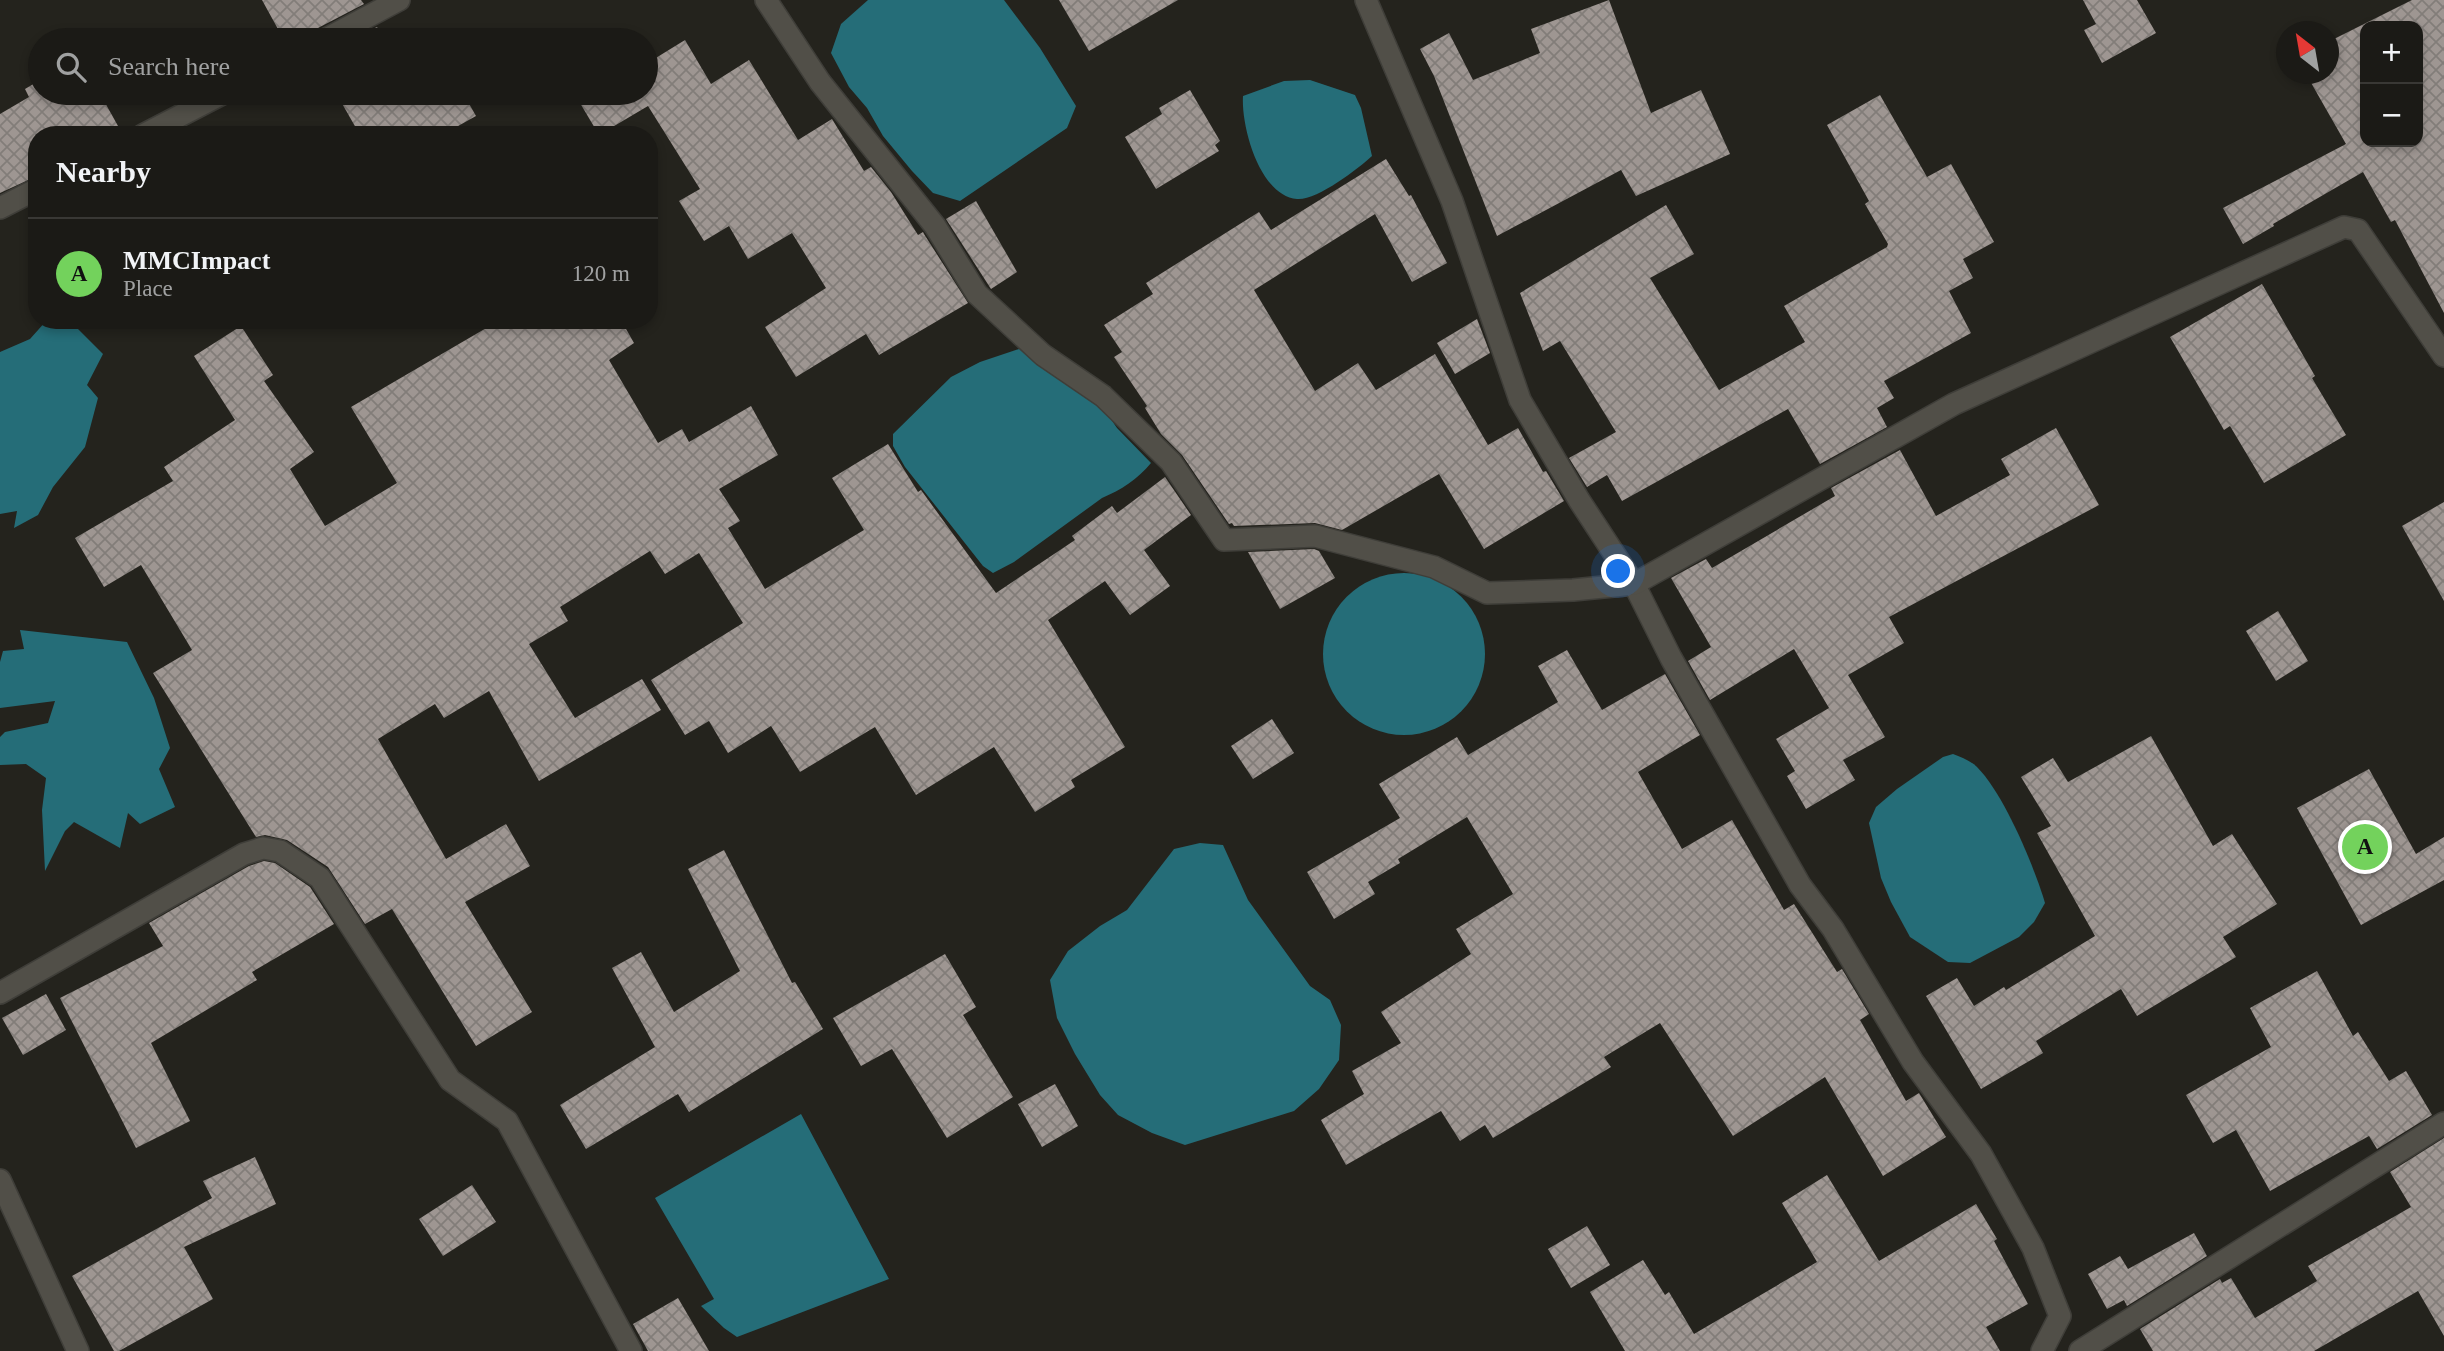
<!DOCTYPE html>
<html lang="en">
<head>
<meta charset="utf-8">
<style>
	:root { --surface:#1b1a16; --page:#24231f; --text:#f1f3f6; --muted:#a0a1a1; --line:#393835; --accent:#73d25c }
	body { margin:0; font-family:"Times New Roman",serif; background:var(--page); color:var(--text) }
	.controls { position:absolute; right:21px; top:21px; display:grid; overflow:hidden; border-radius:14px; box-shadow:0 4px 10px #0003 }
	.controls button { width:63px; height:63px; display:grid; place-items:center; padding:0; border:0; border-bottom:2px solid var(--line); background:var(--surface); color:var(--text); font:35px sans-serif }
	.compass { position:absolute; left:2276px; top:21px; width:63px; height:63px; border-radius:50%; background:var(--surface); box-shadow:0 4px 10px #0003; rotate:329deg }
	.you { position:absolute; left:1619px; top:572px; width:24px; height:24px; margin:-18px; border:5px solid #fff; border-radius:50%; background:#1a73e8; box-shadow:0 0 0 10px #1a73e833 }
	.badge { display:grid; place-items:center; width:46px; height:46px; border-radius:50%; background:var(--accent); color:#111; font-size:23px; font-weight:700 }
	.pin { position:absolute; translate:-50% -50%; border:4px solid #fff; box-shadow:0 2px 7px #0006 }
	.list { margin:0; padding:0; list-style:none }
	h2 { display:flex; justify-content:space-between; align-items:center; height:91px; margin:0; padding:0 28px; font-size:30px }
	h2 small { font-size:23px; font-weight:400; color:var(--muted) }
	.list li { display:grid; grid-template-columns:46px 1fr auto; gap:21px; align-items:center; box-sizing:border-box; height:112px; padding:0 28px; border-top:2px solid var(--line) }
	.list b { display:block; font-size:26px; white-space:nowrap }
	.list p { margin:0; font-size:23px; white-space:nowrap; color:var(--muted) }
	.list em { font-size:23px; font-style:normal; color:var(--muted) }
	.icon { flex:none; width:38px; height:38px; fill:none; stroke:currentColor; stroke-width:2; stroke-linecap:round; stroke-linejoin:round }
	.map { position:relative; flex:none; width:2444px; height:1351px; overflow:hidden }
	.search { position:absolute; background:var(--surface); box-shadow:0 4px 10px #0003; left:28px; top:28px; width:630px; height:77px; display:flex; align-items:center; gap:18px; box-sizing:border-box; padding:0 24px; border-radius:38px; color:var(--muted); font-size:26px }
	.panel { position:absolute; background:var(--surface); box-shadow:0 4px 10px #0003; left:28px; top:126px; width:630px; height:203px; border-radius:28px }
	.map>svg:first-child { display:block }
	.water { fill:#256d78 }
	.building { fill:url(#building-cross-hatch); fill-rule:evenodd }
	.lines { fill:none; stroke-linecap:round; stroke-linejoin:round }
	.street-casing { stroke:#3f3e39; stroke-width:24 }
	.street { stroke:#514f48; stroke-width:21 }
</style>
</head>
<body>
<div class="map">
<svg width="2444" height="1351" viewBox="0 0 2444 1351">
	<defs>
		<pattern id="building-cross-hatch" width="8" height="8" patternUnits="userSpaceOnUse" patternTransform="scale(1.75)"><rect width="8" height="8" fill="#9e9692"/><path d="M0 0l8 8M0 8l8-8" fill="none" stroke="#827d79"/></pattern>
	</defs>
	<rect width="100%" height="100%" fill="#24231d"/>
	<g class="water">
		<polygon points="868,0 1004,0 1040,48 1076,106 1067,128 960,201 933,193 912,171 883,136 867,108 849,87 831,53 841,24"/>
		<path d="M1310 80 1355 95 1361 108 1372 156C1358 169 1316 201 1297 199 1260 196 1241 127 1243 96L1284 81Z"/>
		<polygon points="47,320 69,320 103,354 87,385 98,398 85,447 53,487 38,515 14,528 17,511 0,514 0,352 30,339"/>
		<path d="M1025 347 1099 402 1117 428 1151 463C1138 479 1121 490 1102 498L1014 562 993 573 983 566 905 467 893 446V434L951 377 980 362Z"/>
		<circle cx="1404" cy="654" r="81"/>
		<polygon points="20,630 127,642 154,698 170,748 159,769 175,807 140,824 128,813 120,848 74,822 65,831 45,871 42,810 46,778 26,764 0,765 0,737 5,732 48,723 55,701 0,708 0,662 3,651 24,649"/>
		<path d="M1953 754C1961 757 1971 761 1977 767 2004 794 2034 866 2045 903L2034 922 2019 937 1970 963 1948 962 1910 937 1891 902 1881 878 1869 823 1876 807 1897 789 1943 757Z"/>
		<polygon points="1200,843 1223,845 1248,900 1310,986 1330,1000 1341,1025 1339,1060 1319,1089 1294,1111 1185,1145 1152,1133 1118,1115 1100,1095 1075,1054 1057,1018 1050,980 1068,951 1100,926 1127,910 1174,849"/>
		<polygon points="801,1114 889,1279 737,1337 724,1328 701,1306 714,1299 655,1198"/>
	</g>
	<g class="building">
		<polygon points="262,0 361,0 364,4 318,28 313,34 311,40 284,40"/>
		<polygon points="1059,0 1178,0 1089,51"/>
		<polygon points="1609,0 1651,113 1701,90 1730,154 1636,196 1621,170 1497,236 1434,76 1420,49 1449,33 1473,80 1540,53 1531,29"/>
		<polygon points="2083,0 2137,0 2156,33 2102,63 2084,30 2096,24"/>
		<path d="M2412 0H2444V313L2395 220 2391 222 2363 172 2273 224 2274 226 2243 244 2223 208 2346 144 2306 74H2328V42ZM2365 26H2418V142H2365Z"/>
		<polygon points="377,27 385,40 351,40"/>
		<polygon points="685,40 711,84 749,60 798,140 832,119 864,171 871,167 891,192 918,235 923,232 924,234 968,303 879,355 866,334 796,377 765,327 826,288 792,233 748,259 729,226 704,241 679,201 700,189 648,106 599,135 580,103 597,93 646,93 646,64"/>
		<polygon points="40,80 40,93 114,93 103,99 123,135 37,135 37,176 0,193 0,114 29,97 25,89"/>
		<polygon points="1190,90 1220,141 1215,145 1219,151 1156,189 1125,137 1162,114 1159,108"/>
		<polygon points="336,93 463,93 476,116 442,135 360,135"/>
		<polygon points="1880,95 1927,177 1951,164 1994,242 1963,259 1973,278 1949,291 1971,333 1884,381 1894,398 1877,408 1887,427 1820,464 1788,409 1622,501 1607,475 1587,487 1569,458 1616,432 1560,341 1543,351 1520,293 1666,205 1694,254 1650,278 1719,390 1805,342 1784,306 1887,247 1888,244 1865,204 1869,201 1827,125"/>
		<polygon points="1386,159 1409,196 1411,195 1447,263 1412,282 1375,214 1254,290 1315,391 1358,363 1376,390 1435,354 1488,445 1518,428 1543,472 1546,471 1564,501 1484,549 1439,474 1342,530 1315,523 1234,526 1232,523 1229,524 1182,455 1161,434 1145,408 1147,406 1114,357 1122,352 1104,325 1153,294 1146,283 1259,212 1271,230"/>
		<polygon points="976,201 1017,272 991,289 946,219"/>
		<polygon points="2262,284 2315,376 2312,378 2346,435 2264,483 2230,426 2224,430 2170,337"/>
		<polygon points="1477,319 1490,353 1455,374 1437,343"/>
		<polygon points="500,320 621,320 634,343 609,360 658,443 682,429 689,442 751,406 778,455 719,489 740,521 728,528 765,589 864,530 832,478 888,444 918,492 921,490 996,593 1075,540 1072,536 1112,506 1117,513 1165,477 1191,515 1144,550 1170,586 1130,615 1105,581 1048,620 1125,747 1071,780 1075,787 1035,812 994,747 916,795 875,727 800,772 771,726 728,753 709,721 685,735 651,680 743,623 699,553 665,574 650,551 560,607 568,621 529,644 575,718 642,679 661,710 539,781 489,691 444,718 435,704 378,739 446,859 506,824 530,866 465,902 532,1012 476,1046 392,909 365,924 328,867 287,840 265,835 256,837 153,673 192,650 141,565 104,587 75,538 173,481 164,467 235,420 194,356 241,326 273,375 264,381 314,452 290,469 325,526 397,483 351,407"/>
		<polygon points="2056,428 2099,505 1889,617 1904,643 1848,675 1885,737 1843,760 1855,780 1806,809 1787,776 1795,771 1776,739 1829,708 1794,649 1710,700 1688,661 1711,647 1671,578 1706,559 1712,568 1835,496 1831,488 1900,450 1936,516 2010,475 2001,459"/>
		<polygon points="2444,502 2444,601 2402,526"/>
		<polygon points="1314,549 1319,551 1335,578 1280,609 1248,552"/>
		<polygon points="2278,611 2308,661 2276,681 2246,631"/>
		<polygon points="1567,650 1602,710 1665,674 1700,735 1638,772 1682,849 1732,820 1784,910 1794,904 1837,972 1842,969 1869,1014 1860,1020 1906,1101 1919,1093 1946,1137 1883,1176 1825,1077 1733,1136 1660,1023 1604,1057 1611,1067 1493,1138 1485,1125 1460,1141 1441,1111 1346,1165 1321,1120 1364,1094 1352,1071 1401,1043 1381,1012 1471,954 1456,929 1513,894 1467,817 1398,859 1400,863 1368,882 1375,894 1334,919 1307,872 1400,818 1379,784 1457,737 1468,755 1558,702 1538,666"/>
		<polygon points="1272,719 1294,753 1253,779 1231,746"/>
		<polygon points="2151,736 2213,846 2232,834 2277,904 2223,937 2236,957 2137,1016 2121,989 2036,1041 2043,1053 1981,1089 1926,996 1957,978 1974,1006 2004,987 2006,990 2095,936 2037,833 2051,826 2021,777 2053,758 2068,782"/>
		<polygon points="2369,769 2416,854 2444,837 2444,880 2361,925 2297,808"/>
		<polygon points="724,850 792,983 795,982 823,1029 689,1112 678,1094 586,1149 560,1105 655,1047 612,968 641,952 674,1012 740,971 688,869"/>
		<polygon points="264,861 275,863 310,887 334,924 252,972 257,980 151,1043 190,1121 136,1148 60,998 163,946 149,923 249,866"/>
		<polygon points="945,954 976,1007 963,1015 1013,1097 947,1138 892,1049 861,1066 833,1018"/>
		<polygon points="2317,971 2353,1036 2358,1032 2389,1081 2406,1071 2432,1115 2377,1149 2369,1136 2270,1191 2236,1130 2213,1143 2186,1095 2271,1047 2250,1008"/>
		<polygon points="46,994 66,1030 23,1055 2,1018"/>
		<polygon points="1055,1084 1078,1126 1042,1147 1018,1104"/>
		<polygon points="2444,1138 2444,1336 2418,1291 2314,1351 2153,1351 2140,1329 2220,1279 2222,1283 2231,1278 2255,1318 2317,1281 2308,1266 2411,1207 2390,1172"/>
		<polygon points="255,1157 276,1204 184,1247 213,1299 119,1351 114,1351 72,1276 212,1198 203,1181"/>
		<polygon points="1827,1175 1879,1261 1976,1204 1997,1239 1994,1241 2028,1304 1986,1327 2000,1351 1625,1351 1590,1292 1643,1260 1665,1295 1669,1292 1694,1334 1817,1262 1782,1203"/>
		<polygon points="472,1185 496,1222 443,1256 419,1219"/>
		<polygon points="1587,1226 1610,1265 1571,1288 1548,1249"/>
		<polygon points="2194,1233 2207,1256 2127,1306 2124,1300 2107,1309 2088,1274 2120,1256 2128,1269"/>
		<polygon points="678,1298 709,1351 648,1351 633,1324"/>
	</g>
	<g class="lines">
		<g class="street-casing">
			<g id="street">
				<polyline points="766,0 820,82 935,226 977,294 1043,355 1103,396 1171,462 1224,540 1315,536 1434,567 1487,593 1573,590 1634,584 1671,658 1800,885 1833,929 1913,1062 1981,1154 2033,1248 2060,1316 2042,1351"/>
				<polyline points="1366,0 1452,201 1520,400 1579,500 1634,584 1954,404 2344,227 2358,230 2444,356"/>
				<polyline points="324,40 399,0"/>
				<polyline points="143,135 224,93"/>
				<polyline points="0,208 37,189"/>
				<polyline points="0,993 244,854 263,848 280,851 320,878 450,1080 507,1121 631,1351"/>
				<polyline points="0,1180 78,1351"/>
				<polyline points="2080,1351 2444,1123"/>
			</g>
		</g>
		<use href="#street" class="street"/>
	</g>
</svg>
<div class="controls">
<button>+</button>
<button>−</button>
</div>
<svg class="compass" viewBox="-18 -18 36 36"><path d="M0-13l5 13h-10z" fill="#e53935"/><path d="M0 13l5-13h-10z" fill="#a0a1a1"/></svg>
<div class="you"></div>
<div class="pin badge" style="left:2365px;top:847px">A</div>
<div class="search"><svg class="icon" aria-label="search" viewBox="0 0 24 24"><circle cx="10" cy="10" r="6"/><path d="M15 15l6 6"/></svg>Search here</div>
<section class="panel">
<h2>Nearby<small></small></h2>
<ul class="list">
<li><span class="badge">A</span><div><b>MMCImpact</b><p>Place</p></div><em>120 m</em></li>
</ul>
</section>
</div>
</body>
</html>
